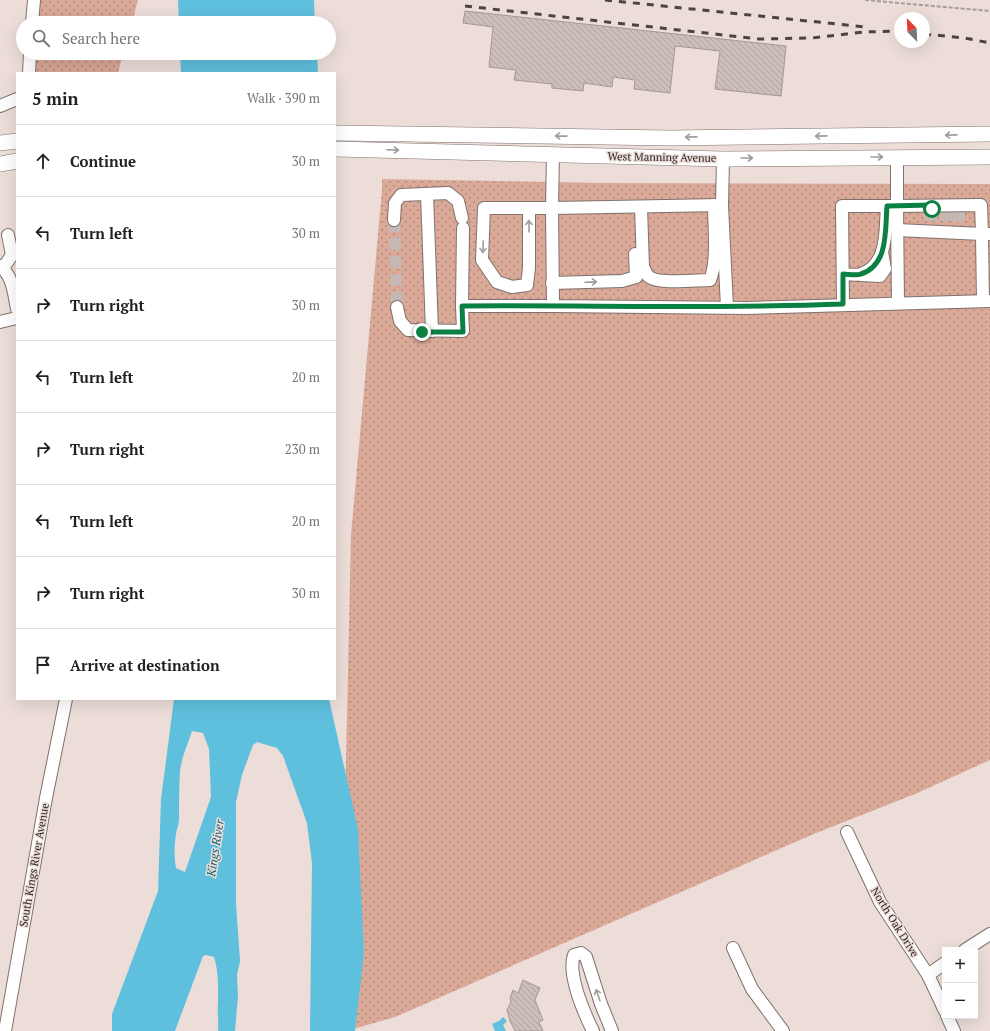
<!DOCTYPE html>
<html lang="en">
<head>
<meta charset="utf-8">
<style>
	:root { --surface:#fff; --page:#f6f6f6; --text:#222; --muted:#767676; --line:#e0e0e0 }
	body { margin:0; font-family:"PT Serif",serif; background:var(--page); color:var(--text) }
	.controls { position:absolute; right:12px; bottom:12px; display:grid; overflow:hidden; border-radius:0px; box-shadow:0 4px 16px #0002 }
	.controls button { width:36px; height:36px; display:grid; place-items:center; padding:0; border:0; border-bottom:1px solid var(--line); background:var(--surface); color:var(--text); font:20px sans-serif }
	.compass { position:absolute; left:894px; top:12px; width:36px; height:36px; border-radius:50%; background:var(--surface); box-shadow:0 4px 16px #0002; rotate:336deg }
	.stop { position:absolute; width:12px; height:12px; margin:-9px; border:3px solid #0b8043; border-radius:50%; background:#fff }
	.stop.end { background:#0b8043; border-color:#fff; box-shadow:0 1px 4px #0008 }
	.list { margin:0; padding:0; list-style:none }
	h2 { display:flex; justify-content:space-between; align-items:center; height:52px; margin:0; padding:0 16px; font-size:17px }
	h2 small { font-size:13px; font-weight:400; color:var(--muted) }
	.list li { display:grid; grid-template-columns:26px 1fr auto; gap:12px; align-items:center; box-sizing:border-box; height:72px; padding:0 16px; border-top:1px solid var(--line) }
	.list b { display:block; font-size:15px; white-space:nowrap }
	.list em { font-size:13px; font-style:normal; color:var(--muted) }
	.icon { flex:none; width:22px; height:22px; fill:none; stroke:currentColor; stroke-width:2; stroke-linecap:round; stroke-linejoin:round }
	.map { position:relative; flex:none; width:990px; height:1031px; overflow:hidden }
	.search { position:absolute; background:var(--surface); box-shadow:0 4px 16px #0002; left:16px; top:16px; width:320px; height:44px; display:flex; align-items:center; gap:10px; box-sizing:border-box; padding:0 14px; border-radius:22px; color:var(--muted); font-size:15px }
	.panel { position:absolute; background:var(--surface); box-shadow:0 4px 16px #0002; left:16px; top:72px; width:320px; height:628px; border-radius:0px }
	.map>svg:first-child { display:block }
	.grass { fill:url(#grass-dots) }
	.water { fill:#5fc0de; fill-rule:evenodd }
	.building { fill:url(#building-back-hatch); stroke:#a59792 }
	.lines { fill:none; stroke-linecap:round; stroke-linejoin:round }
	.minor-tunnel { stroke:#c5b8b4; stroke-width:12; stroke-dasharray:12 6; stroke-linecap:butt }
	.minor-casing { stroke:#7f726d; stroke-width:14 }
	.major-casing { stroke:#7f726d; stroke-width:16 }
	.path { stroke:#a79c98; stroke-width:2; stroke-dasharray:4 2; stroke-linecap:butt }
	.minor { stroke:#fff; stroke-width:12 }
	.major { stroke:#fff; stroke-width:15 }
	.rail { stroke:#4b4442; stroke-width:3; stroke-dasharray:7 7; stroke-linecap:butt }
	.oneway { stroke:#9f9c9c }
	.route { stroke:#0b8043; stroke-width:5 }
	.labels { text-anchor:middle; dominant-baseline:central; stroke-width:3; stroke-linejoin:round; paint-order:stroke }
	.street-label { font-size:11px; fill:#2a2423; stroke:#ecddd8 }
	.water-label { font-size:12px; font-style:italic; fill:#126176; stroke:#ecddd8 }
</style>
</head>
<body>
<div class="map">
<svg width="990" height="1031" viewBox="0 0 990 1031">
	<defs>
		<pattern id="grass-dots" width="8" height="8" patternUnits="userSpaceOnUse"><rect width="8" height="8" fill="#dba998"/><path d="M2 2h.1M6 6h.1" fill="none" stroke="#b2897c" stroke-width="1.8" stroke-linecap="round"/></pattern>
		<pattern id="building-back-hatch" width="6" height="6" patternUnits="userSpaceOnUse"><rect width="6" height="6" fill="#cdbeb9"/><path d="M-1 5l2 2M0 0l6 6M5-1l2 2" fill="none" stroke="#b0a39f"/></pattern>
	</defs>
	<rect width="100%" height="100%" fill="#ecddd8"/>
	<g class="grass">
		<polygon points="30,0 138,0 132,23 29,23"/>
		<polygon points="27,53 123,53 118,73 26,73"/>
		<polygon points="382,179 604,183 990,184 990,760 915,794 816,833 395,1017 346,1031 340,1031 351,535 382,190"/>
	</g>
	<g class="water">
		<polygon points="178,0 314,0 315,23 179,23"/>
		<polygon points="180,53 317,53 318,73 181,73"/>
		<path d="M174 699H329L358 829 364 953 355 1031H310L312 863 307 823 283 756 277 748 257 742 253 745 242 775 236 802V903L240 961 237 975 238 996 235 1031H218C219 1021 217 1013 218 1003 218 987 219 973 214 957L206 955 203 956 175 1031H112V1014L158 891 161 799ZM192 731 203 733 209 749 211 797 185 872 176 868C174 856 174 847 176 835 176 830 179 825 179 820 179 803 179 788 180 772 181 758 188 744 192 731Z"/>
		<polygon points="503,1017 507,1021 503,1025 506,1031 495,1031 492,1024 499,1021"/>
	</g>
	<g class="building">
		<polygon points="465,11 786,46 781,96 715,89 720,51 675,46 670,93 634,89 635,80 613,77 612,87 584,83 583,91 552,88 552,84 514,80 516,70 489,67 493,27 463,23"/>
		<polygon points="523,980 540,988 535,1000 543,1020 539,1022 543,1031 515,1031 510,1021 507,1010 511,1002 510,998 513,990 518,993"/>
	</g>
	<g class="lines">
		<g class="minor-tunnel">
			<polyline points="394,220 397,307"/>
			<polyline points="931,221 932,209"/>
			<polyline points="946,221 946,209"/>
			<polyline points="959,222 959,208"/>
		</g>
		<g class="minor-casing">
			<g id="minor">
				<polyline points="32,23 34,0"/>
				<polyline points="29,73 30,53"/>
				<polyline points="0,106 17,99"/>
				<polyline points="723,159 722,205 552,208 553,306 747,308 990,301"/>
				<polyline points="427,194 432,331"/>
				<polyline points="722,205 727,307"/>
				<path d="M641 207 643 267C645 270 646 274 648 276 657 285 696 280 710 280 718 261 714 227 714 205"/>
				<polyline points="529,208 529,268 527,285 512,287 497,282 482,260 484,208 552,208 553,154"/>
				<polyline points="394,220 395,203 401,195 448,193 458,201 462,218"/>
				<polyline points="463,228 462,306 553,306"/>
				<polyline points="897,230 982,234 983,301"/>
				<path d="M0 266C13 276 14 294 17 309"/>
				<polyline points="3,268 12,255 8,235"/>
				<path d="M843 274C848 274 856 276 861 274 889 265 885 229 887 206"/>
				<polyline points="861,275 880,276 885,269 882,252"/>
				<polyline points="552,283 622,281 636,277 635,254"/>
				<polyline points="898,303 897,206 981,205 982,234 990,234"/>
				<polyline points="843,305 842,206 897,206 897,157"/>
				<polyline points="397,307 400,321 408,330 463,331 462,306"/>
				<polyline points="0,322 17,318"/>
				<polyline points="847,832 880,902 928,975 945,1011"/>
				<polyline points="733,948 752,989 783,1031"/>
				<polyline points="965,950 990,934"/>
				<polyline points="928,975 945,963"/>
				<polyline points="947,1016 954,1031"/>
				<polyline points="5,1031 46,798 66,699"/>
				<path d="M593 1031C584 1013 567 974 574 955L581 953 586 957 601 1004 612 1031"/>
			</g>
		</g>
		<g class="major-casing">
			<g id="major">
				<polyline points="335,133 670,138 990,134"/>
				<polyline points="0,143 17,141"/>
				<polyline points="335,149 723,159 990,157"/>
				<polyline points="0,164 17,161"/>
			</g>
		</g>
		<polyline class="path" points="865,0 990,11"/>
		<use href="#minor" class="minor"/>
		<use href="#major" class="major"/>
		<g class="rail">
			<polyline points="605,0 866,27"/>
			<polyline points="465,6 759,39 812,38 864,32 900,31"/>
			<polyline points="924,34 965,38 990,43"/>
		</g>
	</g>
	<defs><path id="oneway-shaft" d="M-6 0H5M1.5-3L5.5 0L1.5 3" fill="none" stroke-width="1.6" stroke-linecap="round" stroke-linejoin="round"/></defs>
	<g class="oneway">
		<use href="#oneway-shaft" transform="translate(951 135) rotate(179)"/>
		<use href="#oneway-shaft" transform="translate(561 136) rotate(-179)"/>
		<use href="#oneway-shaft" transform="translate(821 136) rotate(179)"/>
		<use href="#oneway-shaft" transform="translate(691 137) rotate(179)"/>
		<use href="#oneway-shaft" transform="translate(393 150) rotate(2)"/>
		<use href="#oneway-shaft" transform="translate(877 157)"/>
		<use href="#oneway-shaft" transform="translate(747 158)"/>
		<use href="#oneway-shaft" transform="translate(529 226) rotate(-91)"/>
		<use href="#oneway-shaft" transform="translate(483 247) rotate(92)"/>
		<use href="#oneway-shaft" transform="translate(591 282) rotate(-2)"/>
		<use href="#oneway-shaft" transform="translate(598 995) rotate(-109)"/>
	</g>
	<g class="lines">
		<path class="route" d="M422 332H463L462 306C589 305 716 309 843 304V274C848 274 856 276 861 274 889 265 885 229 887 206L932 205V209"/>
	</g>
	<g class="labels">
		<g class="street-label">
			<text transform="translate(662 157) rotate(1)">West Manning Avenue</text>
			<text transform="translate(34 865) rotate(-80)">South Kings River Avenue</text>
			<text transform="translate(895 922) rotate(58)">North Oak Drive</text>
		</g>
		<g class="water-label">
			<text transform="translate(215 848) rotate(-81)">Kings River</text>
		</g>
	</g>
</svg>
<div class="controls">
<button>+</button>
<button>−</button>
</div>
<svg class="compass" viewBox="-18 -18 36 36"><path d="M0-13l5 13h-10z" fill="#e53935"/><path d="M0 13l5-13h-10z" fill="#767676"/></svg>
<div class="stop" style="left:932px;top:209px"></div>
<div class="stop end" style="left:422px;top:332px"></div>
<div class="search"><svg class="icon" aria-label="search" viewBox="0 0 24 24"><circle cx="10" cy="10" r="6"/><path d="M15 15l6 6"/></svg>Search here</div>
<section class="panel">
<h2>5 min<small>Walk · 390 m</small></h2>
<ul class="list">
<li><svg class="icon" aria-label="ahead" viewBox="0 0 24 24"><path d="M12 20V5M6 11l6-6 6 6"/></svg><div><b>Continue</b></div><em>30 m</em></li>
<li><svg class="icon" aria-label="left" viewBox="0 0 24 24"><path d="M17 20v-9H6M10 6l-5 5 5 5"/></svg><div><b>Turn left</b></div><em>30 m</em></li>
<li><svg class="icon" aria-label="right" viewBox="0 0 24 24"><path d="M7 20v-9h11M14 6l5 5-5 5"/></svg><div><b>Turn right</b></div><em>30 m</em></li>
<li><svg class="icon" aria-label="left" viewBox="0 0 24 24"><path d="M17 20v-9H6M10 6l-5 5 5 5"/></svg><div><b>Turn left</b></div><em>20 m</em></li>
<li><svg class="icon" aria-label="right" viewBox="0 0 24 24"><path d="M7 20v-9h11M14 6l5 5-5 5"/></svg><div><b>Turn right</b></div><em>230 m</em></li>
<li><svg class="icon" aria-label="left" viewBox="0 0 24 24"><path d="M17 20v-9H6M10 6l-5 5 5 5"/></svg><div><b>Turn left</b></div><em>20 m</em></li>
<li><svg class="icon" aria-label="right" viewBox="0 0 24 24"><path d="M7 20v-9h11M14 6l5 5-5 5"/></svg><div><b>Turn right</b></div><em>30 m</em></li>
<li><svg class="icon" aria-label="arrive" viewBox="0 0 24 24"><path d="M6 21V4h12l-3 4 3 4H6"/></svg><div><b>Arrive at destination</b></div></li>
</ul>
</section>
</div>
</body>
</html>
